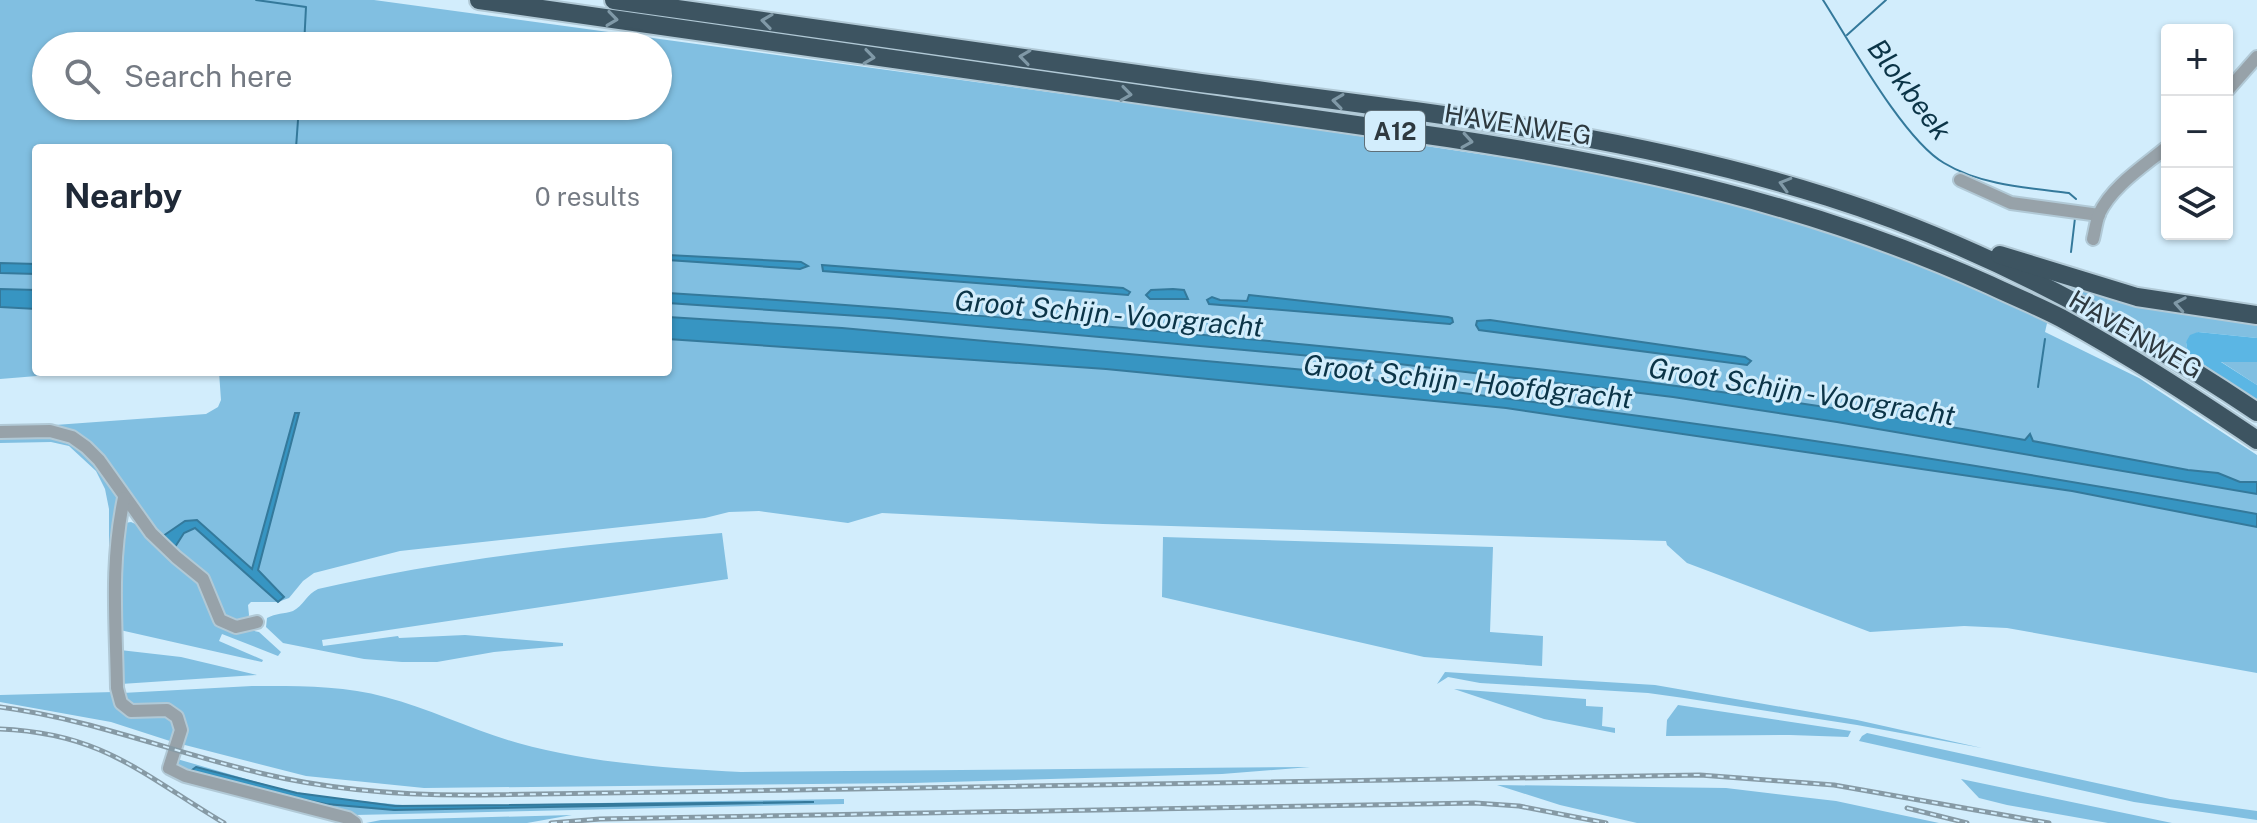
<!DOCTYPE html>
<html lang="en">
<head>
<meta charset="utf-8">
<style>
	:root { --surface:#fff; --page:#f6f6f7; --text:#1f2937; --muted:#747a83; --line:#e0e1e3 }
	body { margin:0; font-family:"Public Sans",sans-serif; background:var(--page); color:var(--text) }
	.controls { position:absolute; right:24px; top:24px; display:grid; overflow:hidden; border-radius:8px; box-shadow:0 2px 6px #0004 }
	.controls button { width:72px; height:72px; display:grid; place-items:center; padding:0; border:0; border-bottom:2px solid var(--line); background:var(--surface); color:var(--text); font:40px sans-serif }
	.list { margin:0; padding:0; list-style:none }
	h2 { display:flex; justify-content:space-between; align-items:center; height:104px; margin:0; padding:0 32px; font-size:34px }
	h2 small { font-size:26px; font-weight:400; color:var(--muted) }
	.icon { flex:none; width:44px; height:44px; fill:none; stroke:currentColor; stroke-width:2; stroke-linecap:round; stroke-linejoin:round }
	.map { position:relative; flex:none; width:2257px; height:823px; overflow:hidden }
	.search { position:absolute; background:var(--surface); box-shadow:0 2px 6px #0004; left:32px; top:32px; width:640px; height:88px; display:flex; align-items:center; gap:20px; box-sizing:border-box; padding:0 28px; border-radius:44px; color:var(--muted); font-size:30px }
	.panel { position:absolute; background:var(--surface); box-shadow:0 2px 6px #0004; left:32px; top:144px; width:640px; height:232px; border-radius:8px }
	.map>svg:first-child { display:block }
	.green { fill:#81bfe1; fill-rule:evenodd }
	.forest { fill:#5bb6e4 }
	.water { fill:#3795c2; stroke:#34799b; stroke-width:2 }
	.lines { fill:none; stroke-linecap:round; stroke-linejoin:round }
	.stream { stroke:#34799b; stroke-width:2 }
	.minor-casing { stroke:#b1c9d6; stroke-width:16 }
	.highway-casing { stroke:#b1c9d6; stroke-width:22 }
	.minor { stroke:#97a2a9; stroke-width:12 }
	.highway { stroke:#3d5461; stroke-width:18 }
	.rail-casing { stroke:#869aa5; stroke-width:5 }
	.rail { stroke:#d2edfc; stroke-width:2; stroke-dasharray:6; stroke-linecap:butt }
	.oneway { stroke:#8099a7 }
	.labels { text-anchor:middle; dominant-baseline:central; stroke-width:6; stroke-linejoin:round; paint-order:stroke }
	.shield { fill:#d2edfc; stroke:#5f6f78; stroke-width:2 }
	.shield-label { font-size:24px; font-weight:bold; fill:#2e393f }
	.street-label { font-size:26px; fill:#2e393f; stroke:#d2edfc }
	.water-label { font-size:28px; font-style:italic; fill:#0b3447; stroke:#d2edfc }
</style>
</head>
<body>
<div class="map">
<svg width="2257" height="823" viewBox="0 0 2257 823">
	<rect width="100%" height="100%" fill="#d2edfc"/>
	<g class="green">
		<path d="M0 0H374L1239 118 1606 173 1726 200 1860 241 1933 268 2048 319 2045 332 2139 378 2257 455V673L2007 628 1964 626 1870 632 1687 563 1667 545 1666 541 1103 524 882 513 848 523 759 511 729 512 705 518 400 551 314 573 303 581 289 598 278 602H251L248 605 249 615 245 629 259 632 281 652 278 656 222 634 219 641 263 660 262 662 120 630 119 571 125 523 131 522 140 526 147 520 69 430 55 425 206 414 218 407 221 400 219 372H668V148H36V372H86L0 379ZM46 46H658V106H46Z"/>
		<polygon points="2034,271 2257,319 2257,338 2198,332 2186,342 2188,353"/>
		<polygon points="2220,361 2257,362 2257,385"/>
		<path d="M39 434C85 446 92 458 119 495L112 559 109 560V509L105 489 96 471 69 446 51 442 0 443V436Z"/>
		<path d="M722 533 728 579 322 640 323 646 398 636 399 638 465 635 563 643V646L494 652 437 662H402L364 659 283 643 266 627 267 618C276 613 284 614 293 611 303 606 307 594 318 589 451 558 586 544 722 533Z"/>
		<polygon points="1163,537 1493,547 1490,632 1543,636 1542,666 1424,657 1162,597"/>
		<polygon points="120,650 181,657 257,675 121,684"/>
		<polygon points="1445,672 1655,685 1857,720 1982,748 1857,725 1684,698 1648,693 1480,683 1448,677 1437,684"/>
		<path d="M252 686C296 686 342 685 385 697 431 709 472 730 518 743 589 763 667 768 741 772L1310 767 1222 774 913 783 424 788 306 776 181 744 183 719 134 707 122 693Z"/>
		<polygon points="1454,689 1586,699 1586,706 1603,707 1602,726 1615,728 1615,733 1544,719"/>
		<polygon points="114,692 117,704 165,714 176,723 173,742 111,722 0,702 0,695"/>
		<polygon points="1678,705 1698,708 1851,731 1848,737 1790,735 1666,736 1667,720"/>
		<polygon points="1867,733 2170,799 2257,811 2257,820 2134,802 1859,741 1862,736"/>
		<polygon points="177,759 285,790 329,798 413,806 844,799 844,804 355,815 188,773 176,766"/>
		<polygon points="1961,779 2172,823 2108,823 2007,805 1979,798"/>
		<polygon points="1497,785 1726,788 1836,801 1939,823 1637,823 1560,805"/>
		<polygon points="572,815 527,823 366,823 381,820"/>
	</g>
	<polygon class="forest" points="2198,332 2257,338 2257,362 2221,362 2257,385 2257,403 2188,353 2186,342 2190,335"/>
	<g class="water">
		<polygon points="668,255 801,262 808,266 800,269 668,260"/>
		<polygon points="0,263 36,264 36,274 0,273"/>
		<polygon points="822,265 1123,288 1130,292 1128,295 823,271"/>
		<polygon points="0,289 36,290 36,309 0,307"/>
		<polygon points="1173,289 1184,290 1188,299 1150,299 1146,295 1151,290"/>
		<path d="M668 293C851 304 1033 320 1215 336 1487 361 1757 391 2025 440L2030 434 2033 441 2188 470 2218 473 2240 482H2257V494L1837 422 1673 397 1399 364 889 318 668 303Z"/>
		<polygon points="1249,295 1448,317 1452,318 1453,322 1450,324 1209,304 1207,300 1212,297 1220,300 1247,301"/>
		<path d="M668 317 842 328 1360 375 1388 384C1679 418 1968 462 2257 514V527L2072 491 1506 408 1106 369 668 339Z"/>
		<polygon points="1490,320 1745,357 1751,361 1747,365 1479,330 1476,325 1477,321"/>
		<polygon points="295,413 299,413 258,570 284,597 278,602 195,528 184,533 175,547 163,536 185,521 197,520 252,569"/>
		<polygon points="196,767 297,793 395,806 814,802 394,810 326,804 296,798 196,773 192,770"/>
	</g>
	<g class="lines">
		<g class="stream">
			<polyline points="256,0 306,7 304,46"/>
			<path d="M1823 0C1850 42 1904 140 1944 163 1980 185 2028 188 2069 193L2076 199"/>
			<polyline points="1847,35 1886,0"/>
			<polyline points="296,148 299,106"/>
			<polyline points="2071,252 2075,218"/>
			<polyline points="2038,387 2045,339"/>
		</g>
		<g class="minor-casing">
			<g id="minor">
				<polyline points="2227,91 2257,57"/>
				<polyline points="1960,180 2011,203 2099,215"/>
				<path d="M2093 239C2095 231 2096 222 2099 214 2112 186 2144 166 2167 147"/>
				<polyline points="0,432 50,431 72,437 86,447 99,460 151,533 176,557 203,579 220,620 236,627 257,622"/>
				<path d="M124 498C110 565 116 620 117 688L121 703 131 711 167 710 177 717 181 730 169 768 185 776 348 818 355 823"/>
			</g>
		</g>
		<g class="highway-casing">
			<g id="highway">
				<path d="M479 0 1448 138C1638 167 1813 205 1990 285 2013 296 2038 306 2061 318 2129 355 2193 397 2257 440"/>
				<path d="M614 0C807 28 1000 56 1194 82 1406 110 1622 132 1828 197 1981 245 2124 323 2257 412"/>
				<polyline points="2000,255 2137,297 2257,315"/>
			</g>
		</g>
		<use href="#minor" class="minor"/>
		<use href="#highway" class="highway"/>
		<g class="rail-casing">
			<g id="rail">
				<path d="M0 707C90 719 172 752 260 773 334 791 409 796 484 795L1700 775 1834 785 2049 823"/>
				<path d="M0 729C102 733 142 774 224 823"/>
				<polyline points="1907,808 1967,823"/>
				<polyline points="551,823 600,819 1475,803 1519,806 1606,823"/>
			</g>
		</g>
		<use href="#rail" class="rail"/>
	</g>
	<defs><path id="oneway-chevron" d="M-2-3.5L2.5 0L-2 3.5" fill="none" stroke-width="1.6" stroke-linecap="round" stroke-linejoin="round" transform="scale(2)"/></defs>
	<g class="oneway">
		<use href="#oneway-chevron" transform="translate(612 19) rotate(8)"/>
		<use href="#oneway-chevron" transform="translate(767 21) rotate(-172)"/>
		<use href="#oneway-chevron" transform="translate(869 57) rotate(8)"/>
		<use href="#oneway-chevron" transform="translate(1025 57) rotate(-172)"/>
		<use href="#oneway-chevron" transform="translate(1126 94) rotate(8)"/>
		<use href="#oneway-chevron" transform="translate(1338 101) rotate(-172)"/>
		<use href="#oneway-chevron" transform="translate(1467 141) rotate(9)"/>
		<use href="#oneway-chevron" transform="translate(1785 184) rotate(-164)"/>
		<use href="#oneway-chevron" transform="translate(2180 304) rotate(-170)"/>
	</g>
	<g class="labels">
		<rect class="shield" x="1365" y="111" width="60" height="40" rx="6"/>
		<g class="shield-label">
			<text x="1395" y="131">A12</text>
		</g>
		<g class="street-label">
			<text transform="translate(1518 124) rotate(9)">HAVENWEG</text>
			<text transform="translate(2136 334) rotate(30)">HAVENWEG</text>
		</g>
		<g class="water-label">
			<text transform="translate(1910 89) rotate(53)">Blokbeek</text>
			<text transform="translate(1109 313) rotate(5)">Groot Schijn - Voorgracht</text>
			<text transform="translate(1468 381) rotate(6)">Groot Schijn - Hoofdgracht</text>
			<text transform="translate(1802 391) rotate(9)">Groot Schijn - Voorgracht</text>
		</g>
	</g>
</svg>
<div class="controls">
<button>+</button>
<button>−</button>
<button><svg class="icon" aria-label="layers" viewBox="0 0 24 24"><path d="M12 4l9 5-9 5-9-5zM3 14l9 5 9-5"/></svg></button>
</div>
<div class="search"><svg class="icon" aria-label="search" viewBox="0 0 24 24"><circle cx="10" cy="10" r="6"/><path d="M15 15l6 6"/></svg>Search here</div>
<section class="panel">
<h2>Nearby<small>0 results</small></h2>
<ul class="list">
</ul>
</section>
</div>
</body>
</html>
